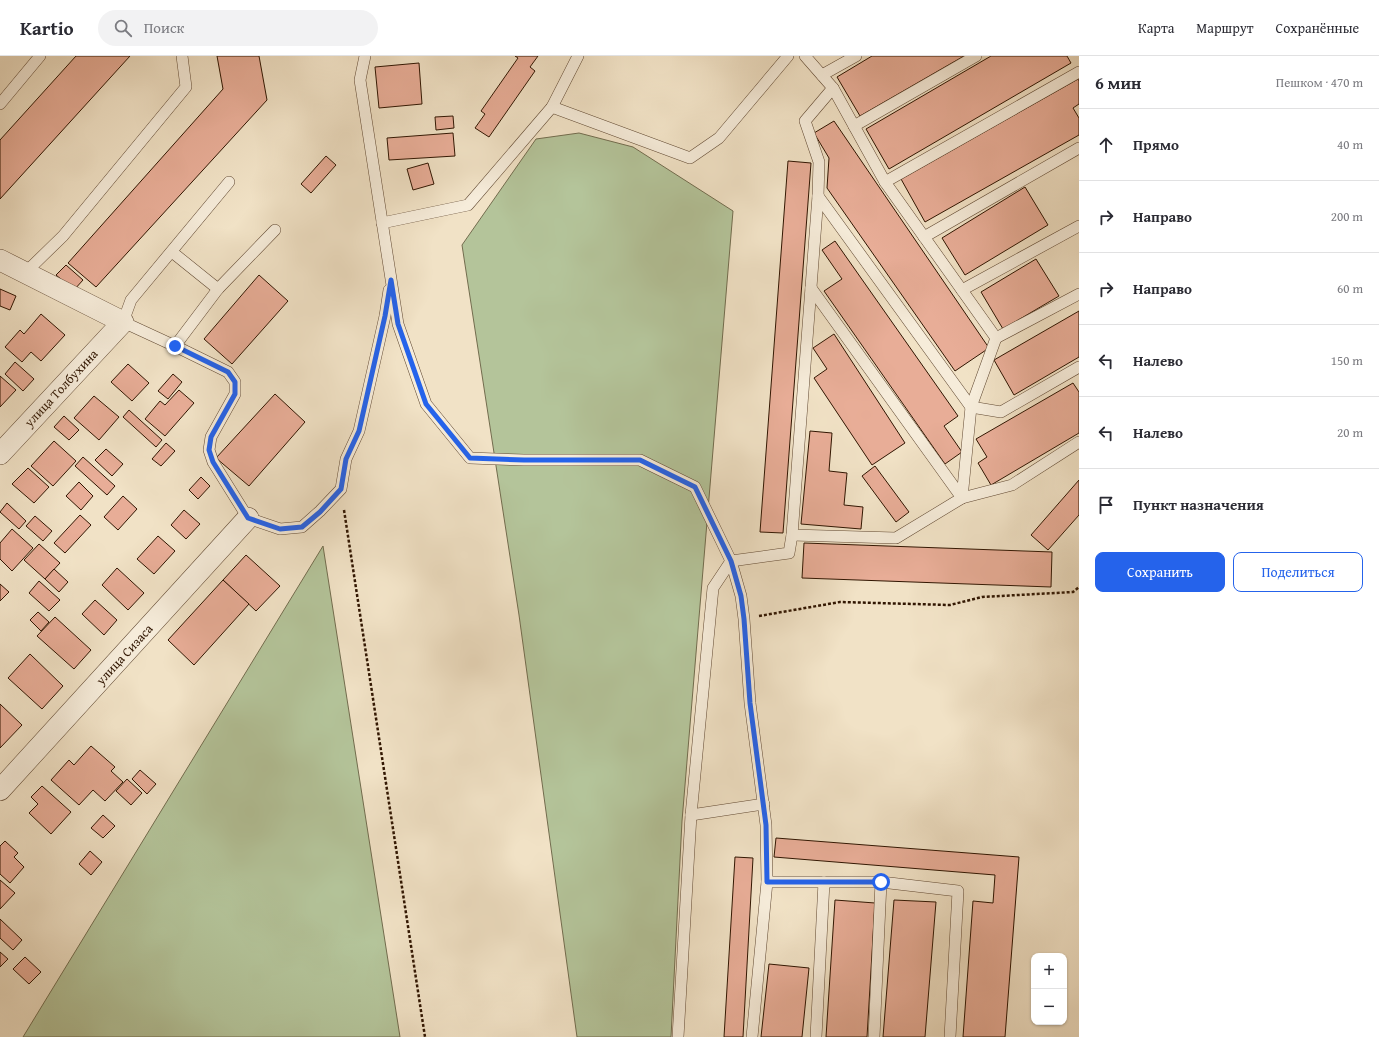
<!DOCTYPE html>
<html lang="ru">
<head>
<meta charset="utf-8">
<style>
	:root { --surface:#fff; --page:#f2f2f3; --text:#2b2b33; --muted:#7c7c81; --line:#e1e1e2; --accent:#2563eb }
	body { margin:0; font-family:"Gentium Book Plus",serif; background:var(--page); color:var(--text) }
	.controls { position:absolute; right:12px; bottom:12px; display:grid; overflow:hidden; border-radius:8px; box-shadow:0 1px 3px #0004 }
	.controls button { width:36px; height:36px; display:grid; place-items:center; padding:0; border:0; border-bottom:1px solid var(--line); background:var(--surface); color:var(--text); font:20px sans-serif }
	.stop { position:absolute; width:12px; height:12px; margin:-9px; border:3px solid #2563eb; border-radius:50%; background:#fff }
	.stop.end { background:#2563eb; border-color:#fff; box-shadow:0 1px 4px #0008 }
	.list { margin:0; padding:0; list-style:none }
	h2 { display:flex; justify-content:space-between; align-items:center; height:52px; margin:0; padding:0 16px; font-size:17px }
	h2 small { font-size:13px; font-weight:400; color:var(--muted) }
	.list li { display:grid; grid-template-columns:26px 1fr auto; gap:12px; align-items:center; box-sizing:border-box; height:72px; padding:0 16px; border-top:1px solid var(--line) }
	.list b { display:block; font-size:15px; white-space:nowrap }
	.list em { font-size:13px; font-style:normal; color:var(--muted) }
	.actions { display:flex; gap:8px; padding:12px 16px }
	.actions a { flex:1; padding:9px 0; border:1px solid var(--accent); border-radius:8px; text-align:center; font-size:14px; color:var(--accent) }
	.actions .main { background:var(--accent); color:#fff }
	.icon { flex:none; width:22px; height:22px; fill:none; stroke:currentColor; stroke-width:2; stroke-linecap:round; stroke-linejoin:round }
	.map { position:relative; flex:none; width:1079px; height:981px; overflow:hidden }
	header { display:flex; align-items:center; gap:24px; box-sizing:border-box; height:56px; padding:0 20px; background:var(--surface); border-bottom:1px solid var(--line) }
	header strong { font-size:19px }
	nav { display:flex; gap:22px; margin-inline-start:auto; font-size:14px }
	.search { width:280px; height:36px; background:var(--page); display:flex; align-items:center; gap:10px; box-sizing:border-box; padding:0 14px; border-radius:22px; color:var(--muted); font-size:15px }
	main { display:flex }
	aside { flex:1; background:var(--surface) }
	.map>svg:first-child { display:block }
	.green { fill:#b4c49a; stroke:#726c4e }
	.building { fill:#e8ad97; stroke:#301501 }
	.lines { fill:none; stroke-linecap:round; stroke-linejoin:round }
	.service-casing { stroke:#604832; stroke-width:12 }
	.minor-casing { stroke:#604832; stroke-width:22 }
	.path { stroke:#301501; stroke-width:2.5; stroke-dasharray:3 2; stroke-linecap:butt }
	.service { stroke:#f6ecda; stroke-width:11 }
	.minor { stroke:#f6ecda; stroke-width:21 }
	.route { stroke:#2563eb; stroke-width:5 }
	.labels { text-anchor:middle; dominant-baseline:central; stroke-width:3; stroke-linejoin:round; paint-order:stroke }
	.street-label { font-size:13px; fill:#301501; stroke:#f6ecda }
</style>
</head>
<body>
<header>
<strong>Kartio</strong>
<div class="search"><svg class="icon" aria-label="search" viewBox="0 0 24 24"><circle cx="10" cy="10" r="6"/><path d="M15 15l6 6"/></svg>Поиск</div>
<nav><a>Карта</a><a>Маршрут</a><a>Сохранённые</a></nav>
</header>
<main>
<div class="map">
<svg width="1079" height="981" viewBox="0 0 1079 981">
	<rect width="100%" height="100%" fill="#f1e2c6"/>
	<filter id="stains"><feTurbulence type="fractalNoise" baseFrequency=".005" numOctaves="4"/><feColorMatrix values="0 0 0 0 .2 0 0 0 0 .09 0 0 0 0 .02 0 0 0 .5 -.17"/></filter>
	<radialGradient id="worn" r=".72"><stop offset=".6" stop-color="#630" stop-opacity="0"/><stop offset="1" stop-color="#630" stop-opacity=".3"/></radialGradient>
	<g class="green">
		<polygon points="579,77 633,91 733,155 682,765 671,981 577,981 519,559 462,189 536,83"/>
		<polygon points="323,490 400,981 23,981"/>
	</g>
	<g class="building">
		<polygon points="76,0 130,0 0,143 0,84"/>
		<polygon points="217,0 259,0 267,44 96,231 68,207 223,33"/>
		<polygon points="515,0 538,0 530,11 535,15 489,81 475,72 485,58 481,55 518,2"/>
		<polygon points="872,0 964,0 860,60 837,21"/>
		<polygon points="991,0 1067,0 1071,7 889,113 866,73"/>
		<polygon points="419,7 422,48 379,52 375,11"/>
		<polygon points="1078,23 1079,25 1079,48 1073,52 1079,62 1079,79 925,166 901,123"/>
		<polygon points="453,60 454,72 436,74 435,61"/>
		<polygon points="834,65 989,292 955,315 827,132 829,102 814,77"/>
		<polygon points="453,77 455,100 389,104 387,82"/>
		<polygon points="326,100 336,109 311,137 301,128"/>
		<polygon points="788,105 811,107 783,477 760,476"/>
		<polygon points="428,107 434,128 413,134 407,113"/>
		<polygon points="1025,131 1048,169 965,219 942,182"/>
		<polygon points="835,185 958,360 944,370 962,396 945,408 824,235 842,223 822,194"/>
		<polygon points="1036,203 1059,240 1003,273 981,236"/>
		<polygon points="66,209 83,224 74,234 56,219"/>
		<polygon points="259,219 288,245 232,308 204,283"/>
		<polygon points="0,233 16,240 10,254 0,250"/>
		<polygon points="1079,255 1079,301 1014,339 994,304"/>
		<polygon points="41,258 65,279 41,305 31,296 22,306 5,291 20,274 24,278"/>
		<polygon points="834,278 905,387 872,409 814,322 827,313 813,292"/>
		<polygon points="15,306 34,323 23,335 5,318"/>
		<polygon points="128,308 149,327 132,345 111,326"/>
		<polygon points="173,318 182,326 168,343 158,335"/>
		<polygon points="0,320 16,334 0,351"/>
		<polygon points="1073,327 1079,336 1079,377 991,429 978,407 987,401 976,383"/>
		<polygon points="179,334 194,347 165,380 145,363 160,345 165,349"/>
		<polygon points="275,338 305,366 249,430 216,402"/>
		<polygon points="94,340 119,361 99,384 74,362"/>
		<polygon points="129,354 162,384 156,391 123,361"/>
		<polygon points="64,360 79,374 69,384 54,371"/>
		<polygon points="810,375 832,377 829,415 847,417 844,449 863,451 861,473 801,468"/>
		<polygon points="54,385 76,405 53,430 31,410"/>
		<polygon points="166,387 175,395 161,410 152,403"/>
		<polygon points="106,393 123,408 112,420 95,404"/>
		<polygon points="83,401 115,430 107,439 75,410"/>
		<polygon points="875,410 909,456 896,466 862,420"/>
		<polygon points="28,412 49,431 34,447 12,428"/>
		<polygon points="201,421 210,430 198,443 189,434"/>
		<polygon points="1079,424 1079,459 1048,494 1031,479"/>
		<polygon points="79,426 93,440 81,454 66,440"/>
		<polygon points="123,440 137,453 118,474 104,461"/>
		<polygon points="7,447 26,465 19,473 0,456"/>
		<polygon points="184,454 200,468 186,483 171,469"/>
		<polygon points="80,459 91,469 65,497 54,487"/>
		<polygon points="35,460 52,475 43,485 26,470"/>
		<polygon points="12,473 33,492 12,515 0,503 0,487"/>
		<polygon points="158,480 175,495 154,518 137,503"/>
		<polygon points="804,487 1052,496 1051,531 802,522"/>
		<polygon points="39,488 60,507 45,523 24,504"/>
		<polygon points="246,499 280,530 256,555 223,524"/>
		<polygon points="117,512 144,537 128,554 102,529"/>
		<polygon points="54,513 68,526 59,536 45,523"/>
		<polygon points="223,524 249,548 194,609 168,584"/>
		<polygon points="39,525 60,544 49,555 29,537"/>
		<polygon points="0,528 9,536 0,545"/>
		<polygon points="95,544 117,564 104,579 82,558"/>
		<polygon points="38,556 49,566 41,575 30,564"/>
		<polygon points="55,561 91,594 74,613 37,580"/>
		<polygon points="30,598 63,630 42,653 8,622"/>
		<polygon points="0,648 22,669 0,692"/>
		<polygon points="91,690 115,711 111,715 123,726 105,745 93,734 79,749 51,724 69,704 74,709"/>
		<polygon points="140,714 156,728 147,738 132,723"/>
		<polygon points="127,723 142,737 131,749 116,735"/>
		<polygon points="42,730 71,756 51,778 29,757 38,748 31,741"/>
		<polygon points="103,759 115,770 103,782 91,772"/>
		<polygon points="776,782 1019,801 1005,981 963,981 973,845 993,847 995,819 774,801"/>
		<polygon points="5,785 18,797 14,801 24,811 10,827 0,818 0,790"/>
		<polygon points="90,795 102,806 91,819 79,808"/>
		<polygon points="735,801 753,802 743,981 724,981"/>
		<polygon points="0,824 15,837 0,853"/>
		<polygon points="835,844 875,847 867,981 826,981"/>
		<polygon points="894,844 936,846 925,981 883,981"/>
		<polygon points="0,863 22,884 13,894 0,882"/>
		<polygon points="0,896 8,903 0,911"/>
		<polygon points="25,901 41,916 29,928 13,913"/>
		<polygon points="769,908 809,912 802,981 761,981"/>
	</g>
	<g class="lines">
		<g class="service-casing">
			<g id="service">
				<polyline points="365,0 360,24 398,268 426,348 470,402 524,404 640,404 695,431 731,505 741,540 744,563 750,647 766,769 767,826 752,981"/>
				<polyline points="822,19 856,0"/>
				<polyline points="0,48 40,0"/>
				<polyline points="552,51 578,0"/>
				<polyline points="854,70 976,0"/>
				<polyline points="229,126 131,244 123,266 175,290 218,233 275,174"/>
				<polyline points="885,126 1079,16"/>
				<polyline points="818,140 971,351 1001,356 1079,311"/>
				<polyline points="382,167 468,149 552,51 690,102 719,82 788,0"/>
				<polyline points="924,181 1079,92"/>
				<polyline points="172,196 218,233"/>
				<polyline points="25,217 63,180 186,31 182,0"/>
				<polyline points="811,232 962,442 1012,429 1079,386"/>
				<polyline points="962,234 1079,170"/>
				<polyline points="996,282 1079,238"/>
				<polyline points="175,290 228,316 235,326 235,338 211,381 209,394 213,406 248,462 280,473 302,471 320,455 341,433 346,403 359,375 385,260 389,234"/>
				<polyline points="792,479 896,482 962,442 971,351 996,282 885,126 833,32 805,0"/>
				<polyline points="691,759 764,748"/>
				<polyline points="767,826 881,826 958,835 950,981"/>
				<polyline points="678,981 691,759 713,532 731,505 789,497 792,479 818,140 819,106 805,65 833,32"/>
				<polyline points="816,981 824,826"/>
				<polyline points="874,981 881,826"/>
			</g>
		</g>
		<g class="minor-casing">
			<g id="minor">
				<polyline points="0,204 123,266 0,398"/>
				<path id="s1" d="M0 734 248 462"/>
			</g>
		</g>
		<g class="path">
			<polyline points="344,454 425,981"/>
			<polyline points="759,560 840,546 950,549 982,541 1073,536 1079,531"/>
		</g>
		<use href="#service" class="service"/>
		<use href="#minor" class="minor"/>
	</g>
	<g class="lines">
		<polyline class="route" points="175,290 228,316 235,326 235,338 211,381 209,394 213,406 248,462 280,473 302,471 320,456 341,433 346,403 359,375 385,260 391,224 398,268 426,348 470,402 524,404 640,404 695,431 731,505 741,540 744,563 750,647 766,769 767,826 881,826"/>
	</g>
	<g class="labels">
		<g class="street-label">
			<text transform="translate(61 332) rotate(-47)">улица Толбухина</text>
			<text stroke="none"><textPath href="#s1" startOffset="184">улица Сизаса</textPath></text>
		</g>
	</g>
	<rect width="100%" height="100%" filter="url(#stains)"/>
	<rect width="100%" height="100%" fill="url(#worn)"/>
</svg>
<div class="controls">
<button>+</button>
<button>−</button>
</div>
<div class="stop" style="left:881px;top:826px"></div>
<div class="stop end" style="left:175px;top:290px"></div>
</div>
<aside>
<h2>6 мин<small>Пешком · 470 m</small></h2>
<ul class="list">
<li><svg class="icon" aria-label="ahead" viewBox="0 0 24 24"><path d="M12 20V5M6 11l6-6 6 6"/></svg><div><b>Прямо</b></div><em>40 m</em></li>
<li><svg class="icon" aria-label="right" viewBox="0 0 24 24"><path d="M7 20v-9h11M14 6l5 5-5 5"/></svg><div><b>Направо</b></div><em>200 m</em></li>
<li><svg class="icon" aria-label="right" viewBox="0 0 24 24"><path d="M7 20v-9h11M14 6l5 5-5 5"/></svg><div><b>Направо</b></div><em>60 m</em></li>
<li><svg class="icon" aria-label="left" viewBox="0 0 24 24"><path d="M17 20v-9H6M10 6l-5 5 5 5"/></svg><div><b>Налево</b></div><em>150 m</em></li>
<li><svg class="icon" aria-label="left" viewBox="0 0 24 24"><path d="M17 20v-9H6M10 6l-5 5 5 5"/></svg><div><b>Налево</b></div><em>20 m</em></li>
<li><svg class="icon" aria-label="arrive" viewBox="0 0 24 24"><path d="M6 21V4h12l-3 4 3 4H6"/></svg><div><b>Пункт назначения</b></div></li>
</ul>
<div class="actions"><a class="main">Сохранить</a><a>Поделиться</a></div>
</aside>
</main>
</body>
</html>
